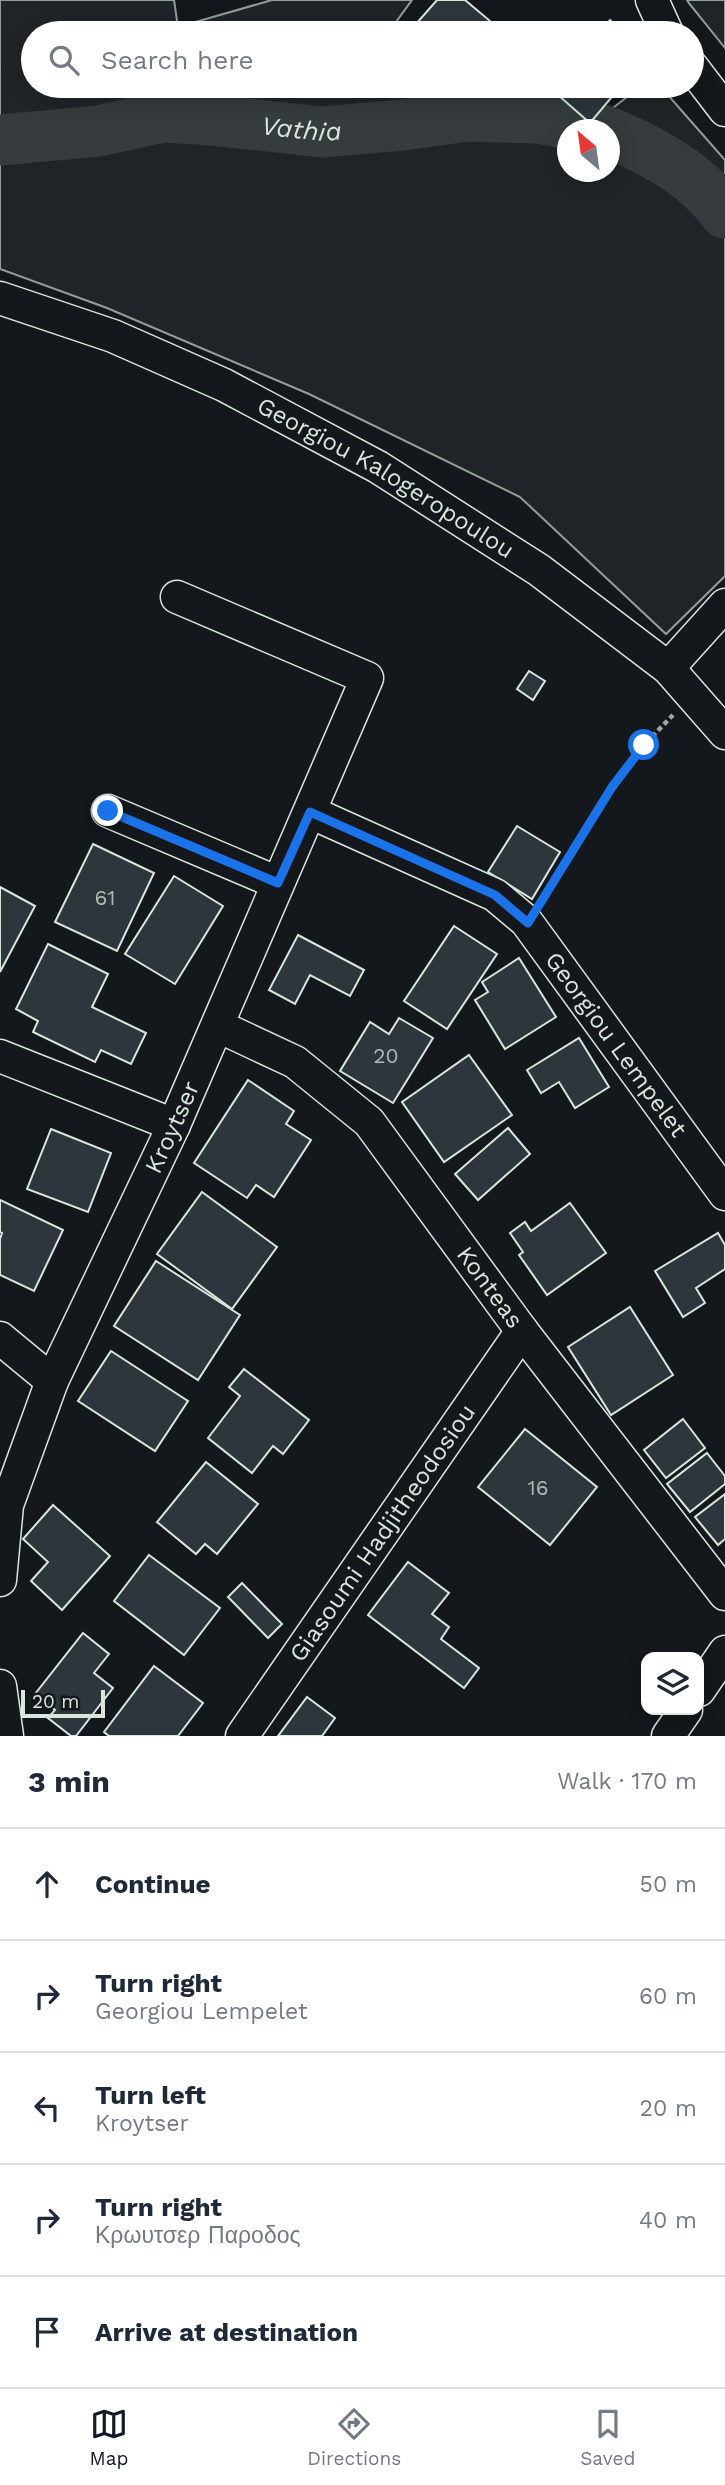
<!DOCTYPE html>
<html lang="en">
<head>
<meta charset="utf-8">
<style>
	:root { --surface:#fff; --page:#f2f2f3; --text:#1f2937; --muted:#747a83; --line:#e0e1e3; --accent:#111827 }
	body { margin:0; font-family:"Work Sans",sans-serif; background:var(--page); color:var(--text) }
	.controls { position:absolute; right:21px; bottom:21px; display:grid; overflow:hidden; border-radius:14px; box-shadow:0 4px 18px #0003 }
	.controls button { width:63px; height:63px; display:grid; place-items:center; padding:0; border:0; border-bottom:2px solid var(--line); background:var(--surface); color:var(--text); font:35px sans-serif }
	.compass { position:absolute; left:557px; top:119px; width:63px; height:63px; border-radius:50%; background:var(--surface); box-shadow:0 4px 18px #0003; rotate:331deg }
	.scale { position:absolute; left:21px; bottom:18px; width:84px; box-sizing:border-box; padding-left:7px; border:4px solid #d8e6dc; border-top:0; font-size:19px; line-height:24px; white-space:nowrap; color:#d8e6dc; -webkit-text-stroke:5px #14181c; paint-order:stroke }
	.stop { position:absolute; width:21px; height:21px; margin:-16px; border:5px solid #1a73e8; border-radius:50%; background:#fff }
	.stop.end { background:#1a73e8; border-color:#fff; box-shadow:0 2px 7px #0008 }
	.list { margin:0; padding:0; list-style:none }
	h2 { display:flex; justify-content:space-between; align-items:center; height:91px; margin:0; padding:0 28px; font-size:30px }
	h2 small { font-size:23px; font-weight:400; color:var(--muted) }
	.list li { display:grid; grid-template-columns:46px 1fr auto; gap:21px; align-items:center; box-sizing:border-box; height:112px; padding:0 28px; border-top:2px solid var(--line) }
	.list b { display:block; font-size:26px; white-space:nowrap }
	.list p { margin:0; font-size:23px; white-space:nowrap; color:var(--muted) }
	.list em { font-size:23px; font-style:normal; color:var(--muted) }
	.icon { flex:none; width:38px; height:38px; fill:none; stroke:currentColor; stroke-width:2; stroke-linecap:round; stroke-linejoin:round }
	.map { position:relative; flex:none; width:725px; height:1736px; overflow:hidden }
	.search { position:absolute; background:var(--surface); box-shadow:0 4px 18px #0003; left:21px; right:21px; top:21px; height:77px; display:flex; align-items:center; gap:18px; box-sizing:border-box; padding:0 24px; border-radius:38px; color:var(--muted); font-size:26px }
	.sheet { height:651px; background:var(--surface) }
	nav { display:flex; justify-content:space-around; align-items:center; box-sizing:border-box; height:98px; border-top:2px solid var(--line); background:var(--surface); font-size:19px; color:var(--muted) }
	nav a { display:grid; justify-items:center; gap:4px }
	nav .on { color:var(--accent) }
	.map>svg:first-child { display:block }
	.green { fill:#202428; stroke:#939e99; stroke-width:2 }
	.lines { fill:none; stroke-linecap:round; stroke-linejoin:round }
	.river { stroke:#363b3e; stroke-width:51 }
	.building { fill:#2c363c; stroke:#d8e6dc; stroke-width:2 }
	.minor-casing { stroke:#d8e6dc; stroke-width:35 }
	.path { stroke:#9da8a2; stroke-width:4.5; stroke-dasharray:5 3.5; stroke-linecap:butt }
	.minor { stroke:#14181c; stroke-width:32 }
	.route { stroke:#1a73e8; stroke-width:9 }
	.labels { text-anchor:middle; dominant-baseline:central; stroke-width:5; stroke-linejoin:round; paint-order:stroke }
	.number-label { font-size:21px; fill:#adbab4 }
	.street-label { font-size:24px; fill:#d8e6dc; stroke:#14181c }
	.water-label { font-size:26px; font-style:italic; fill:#d8e6dc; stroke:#14181c }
</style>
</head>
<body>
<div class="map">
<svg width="725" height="1736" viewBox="0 0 725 1736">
	<rect width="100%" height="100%" fill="#14181c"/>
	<g class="green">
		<polygon points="0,0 174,0 178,27 272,0 412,0 388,33 33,33 33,86 438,86 567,138 568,172 610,172 610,130 586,129 641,86 660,86 725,160 725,576 666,634 520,497 309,394 107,308 0,269"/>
		<polygon points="687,0 725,0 725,48 688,2"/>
	</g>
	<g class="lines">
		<g class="river">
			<path d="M610 133C654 152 695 173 725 213"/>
			<path id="s1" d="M0 140 98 131 163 117 211 120 323 132 403 125 468 116 537 118 603 130"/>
		</g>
	</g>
	<g class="building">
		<polygon points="437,0 465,0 496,26 490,33 427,33 416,24"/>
		<polygon points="610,20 626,33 598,33"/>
		<polygon points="552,86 621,86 590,123 550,88"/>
		<polygon points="529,671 545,681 533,700 517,689"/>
		<polygon points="517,826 560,852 532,899 488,872"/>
		<polygon points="93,844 154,873 117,951 55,922"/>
		<polygon points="174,876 223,906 175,984 125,954"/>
		<polygon points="0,887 35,906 0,972"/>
		<polygon points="454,926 497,954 447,1029 404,1001"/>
		<polygon points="298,935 364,970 350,996 310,975 295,1004 269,990"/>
		<polygon points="48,944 108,974 92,1007 146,1033 131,1064 101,1050 95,1062 33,1032 38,1021 16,1009"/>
		<polygon points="519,958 556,1017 505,1049 475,1000 488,992 482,982"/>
		<polygon points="399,1018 433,1038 393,1103 340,1071 370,1022 389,1034"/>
		<polygon points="579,1038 609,1087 575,1108 559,1082 541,1093 527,1070"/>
		<polygon points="469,1055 512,1115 444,1162 402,1102"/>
		<polygon points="248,1080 294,1111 286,1124 311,1140 274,1197 256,1185 247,1198 194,1163"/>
		<polygon points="508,1128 530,1154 478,1200 455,1174"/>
		<polygon points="51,1129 111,1153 88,1212 27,1189"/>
		<polygon points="202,1192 277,1247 232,1309 157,1254"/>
		<polygon points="0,1200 63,1230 34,1291 0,1275 0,1239 2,1233 0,1232"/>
		<polygon points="570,1203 606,1253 547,1295 519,1255 523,1252 510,1233 525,1222 531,1231"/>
		<polygon points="718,1233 725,1245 725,1269 696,1288 705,1303 683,1317 655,1271"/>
		<polygon points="156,1261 240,1315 198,1380 114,1326"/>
		<polygon points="630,1307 673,1375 611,1415 568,1347"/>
		<polygon points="111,1351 188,1401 155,1451 78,1401"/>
		<polygon points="244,1369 309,1420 283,1454 273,1446 252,1473 208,1438 240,1396 229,1387"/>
		<polygon points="683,1419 705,1448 666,1478 644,1450"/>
		<polygon points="525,1429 597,1487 550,1545 478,1487"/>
		<polygon points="707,1453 725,1476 725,1484 690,1512 667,1484"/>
		<polygon points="206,1462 258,1504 217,1554 205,1544 196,1554 157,1522"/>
		<polygon points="725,1494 725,1539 718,1545 695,1517"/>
		<polygon points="53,1505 110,1556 62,1610 31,1581 48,1562 23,1539"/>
		<polygon points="149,1555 220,1608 184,1655 114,1601"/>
		<polygon points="408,1562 449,1593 432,1614 449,1627 441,1639 479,1668 464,1688 368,1615"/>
		<polygon points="242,1583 282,1624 268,1638 228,1597"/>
		<polygon points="83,1633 109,1654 94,1673 113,1688 76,1736 71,1736 48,1718 55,1710 35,1694"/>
		<polygon points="154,1666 203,1703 178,1736 109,1736 104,1732"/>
		<polygon points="307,1697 335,1718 322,1736 278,1736"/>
	</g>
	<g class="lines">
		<g class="minor-casing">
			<g id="minor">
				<polyline points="652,0 667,33"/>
				<polyline points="692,67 725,110"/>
				<path id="s2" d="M0 298 113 336 224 385 378 467 539 570 668 668 725 733"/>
				<polyline points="668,668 725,605"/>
				<polyline points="108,811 278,883"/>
				<path id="s3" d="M310 812 495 895 526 921 725 1194"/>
				<path id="s4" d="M218 1026 295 1062 369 1122 522 1331 725 1594"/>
				<polyline points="0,1056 174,1125"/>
				<polyline points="0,1338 52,1381"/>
				<path id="s5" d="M0 1580 7 1505 52 1381 174 1125 367 678 177 597"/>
				<polyline points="0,1686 7,1736"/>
				<polyline points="699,1690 725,1652"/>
				<path id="s6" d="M242 1736 522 1331"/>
				<polyline points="668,1736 686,1710"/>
			</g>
		</g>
		<polyline class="path" points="544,899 612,787 644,745 673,715"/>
		<use href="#minor" class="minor"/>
	</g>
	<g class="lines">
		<polyline class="route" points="108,811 278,883 310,812 495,895 528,923 612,787 644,745"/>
	</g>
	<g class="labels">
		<g class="number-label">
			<text x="105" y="897">61</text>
			<text x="386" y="1055">20</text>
			<text x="538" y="1487">16</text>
		</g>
		<g class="street-label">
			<text stroke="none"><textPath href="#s2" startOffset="427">Georgiou Kalogeropoulou</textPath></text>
			<text stroke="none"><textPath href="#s3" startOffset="396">Georgiou Lempelet</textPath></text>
			<text stroke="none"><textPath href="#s5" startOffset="488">Kroytser</textPath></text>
			<text stroke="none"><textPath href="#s4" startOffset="385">Konteas</textPath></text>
			<text stroke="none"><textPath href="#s6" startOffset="247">Giasoumi Hadjitheodosiou</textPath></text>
		</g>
		<g class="water-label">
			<text stroke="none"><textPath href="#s1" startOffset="304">Vathia</textPath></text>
		</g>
	</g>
</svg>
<div class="controls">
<button><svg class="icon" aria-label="layers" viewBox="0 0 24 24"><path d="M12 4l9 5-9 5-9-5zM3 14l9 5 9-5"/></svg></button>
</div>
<svg class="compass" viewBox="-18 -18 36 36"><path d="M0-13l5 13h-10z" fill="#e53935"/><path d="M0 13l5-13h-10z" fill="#747a83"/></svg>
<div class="scale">20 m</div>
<div class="stop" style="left:644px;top:745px"></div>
<div class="stop end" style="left:108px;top:811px"></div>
<div class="search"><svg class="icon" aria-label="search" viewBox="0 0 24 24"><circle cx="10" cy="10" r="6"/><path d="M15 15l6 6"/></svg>Search here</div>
</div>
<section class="sheet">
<h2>3 min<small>Walk · 170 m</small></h2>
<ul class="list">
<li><svg class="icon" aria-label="ahead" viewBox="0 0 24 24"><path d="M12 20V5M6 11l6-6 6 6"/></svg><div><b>Continue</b></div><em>50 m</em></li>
<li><svg class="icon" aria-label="right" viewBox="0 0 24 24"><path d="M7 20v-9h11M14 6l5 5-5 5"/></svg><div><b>Turn right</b><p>Georgiou Lempelet</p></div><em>60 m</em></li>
<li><svg class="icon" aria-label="left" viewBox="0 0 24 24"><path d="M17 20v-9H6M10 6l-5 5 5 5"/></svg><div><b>Turn left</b><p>Kroytser</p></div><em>20 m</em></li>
<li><svg class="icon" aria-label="right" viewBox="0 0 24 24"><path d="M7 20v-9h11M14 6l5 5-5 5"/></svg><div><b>Turn right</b><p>Κρωυτσερ Παροδος</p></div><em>40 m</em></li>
<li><svg class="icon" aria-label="arrive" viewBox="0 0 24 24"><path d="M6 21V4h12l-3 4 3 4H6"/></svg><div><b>Arrive at destination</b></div></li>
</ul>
</section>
<nav>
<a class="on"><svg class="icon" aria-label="map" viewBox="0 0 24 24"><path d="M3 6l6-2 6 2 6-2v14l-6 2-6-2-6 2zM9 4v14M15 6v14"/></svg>Map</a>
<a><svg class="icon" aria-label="directions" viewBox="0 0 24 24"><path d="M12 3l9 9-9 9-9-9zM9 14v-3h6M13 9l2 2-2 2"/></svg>Directions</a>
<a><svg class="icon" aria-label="saved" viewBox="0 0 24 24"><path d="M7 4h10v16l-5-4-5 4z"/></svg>Saved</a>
</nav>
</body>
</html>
